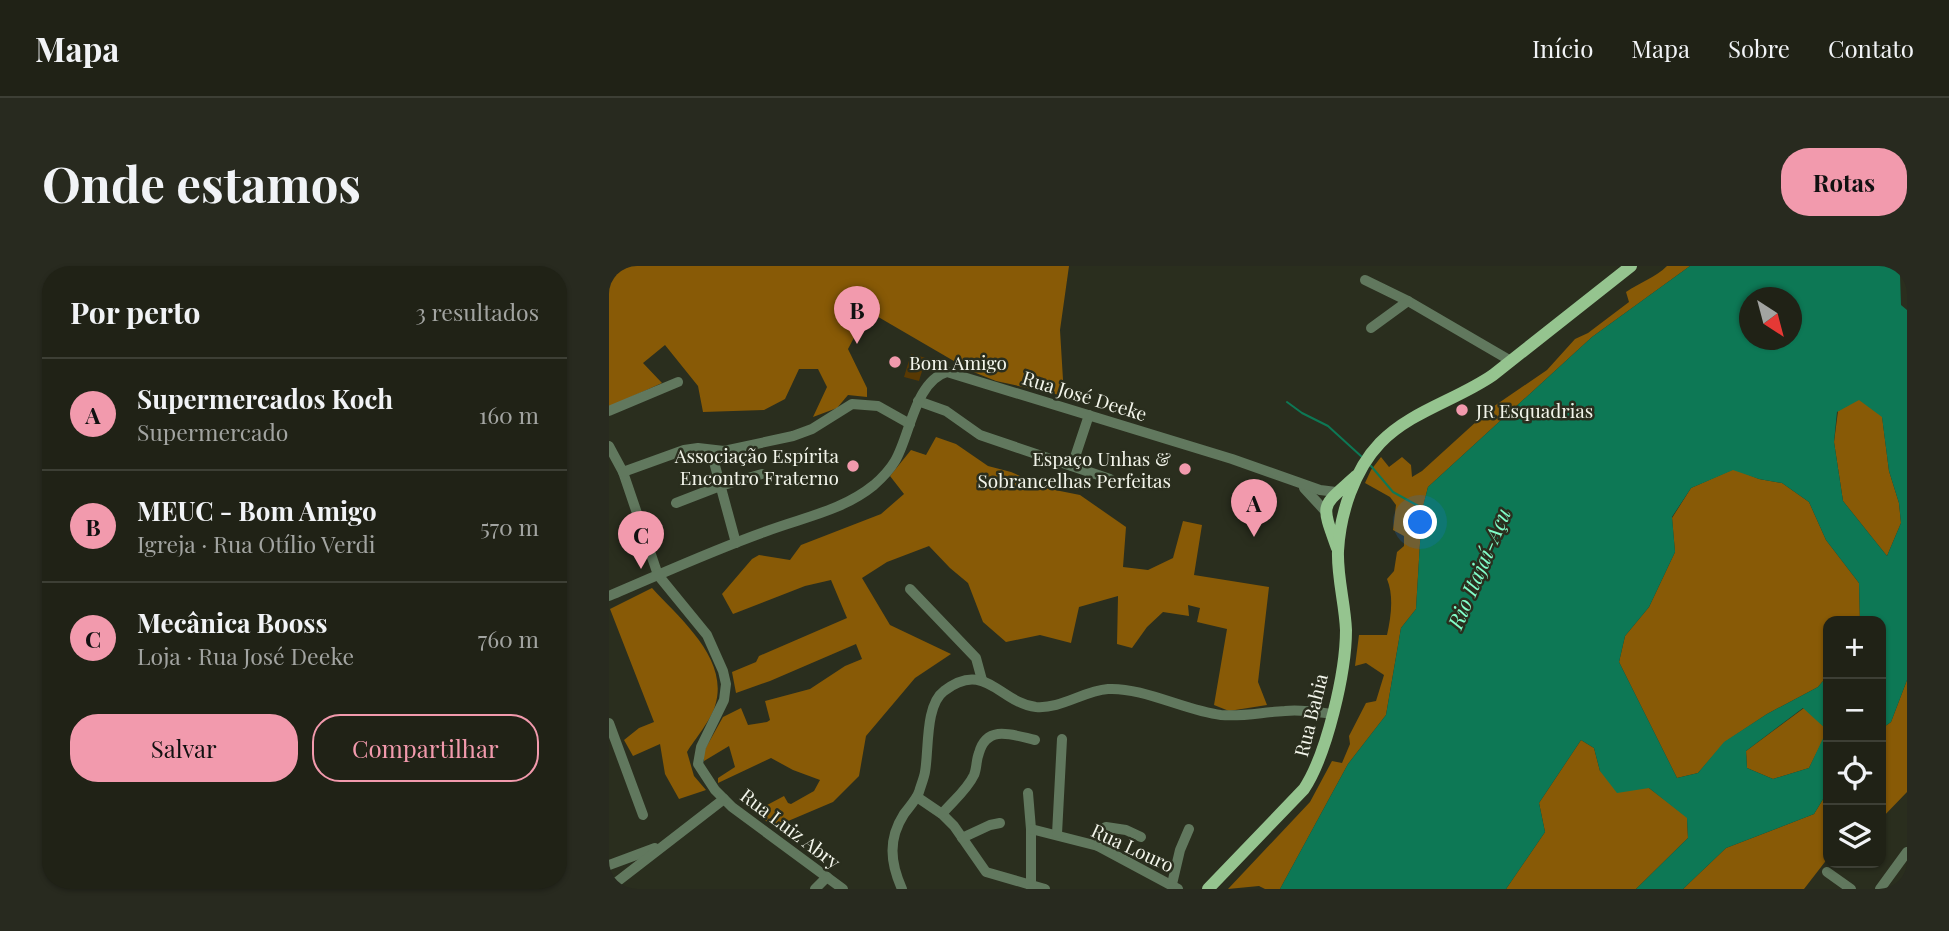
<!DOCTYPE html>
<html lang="pt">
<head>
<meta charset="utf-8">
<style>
	:root { --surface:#202216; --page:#282a1f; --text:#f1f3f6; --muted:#a2a4a1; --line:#3d3f35; --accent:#f29aad }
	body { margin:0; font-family:"Playfair Display",serif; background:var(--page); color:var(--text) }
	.controls { position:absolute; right:21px; bottom:21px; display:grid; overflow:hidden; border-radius:14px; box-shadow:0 2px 5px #0004 }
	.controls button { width:63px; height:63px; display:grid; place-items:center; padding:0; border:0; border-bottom:2px solid var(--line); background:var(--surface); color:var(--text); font:35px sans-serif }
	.compass { position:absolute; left:1130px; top:21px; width:63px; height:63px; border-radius:50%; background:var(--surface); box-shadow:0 2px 5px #0004; rotate:144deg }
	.you { position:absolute; left:812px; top:257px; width:24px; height:24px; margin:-18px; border:5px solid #fff; border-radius:50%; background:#1a73e8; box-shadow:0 0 0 10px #1a73e833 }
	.badge { display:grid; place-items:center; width:46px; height:46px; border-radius:50%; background:var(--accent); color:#111; font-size:23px; font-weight:700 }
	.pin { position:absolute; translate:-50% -58px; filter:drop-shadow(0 2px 4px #0008) }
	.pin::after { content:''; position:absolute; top:37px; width:24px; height:21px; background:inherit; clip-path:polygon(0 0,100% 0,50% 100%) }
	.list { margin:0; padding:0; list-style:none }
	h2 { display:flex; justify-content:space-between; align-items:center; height:91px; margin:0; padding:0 28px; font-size:30px }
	h2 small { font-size:23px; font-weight:400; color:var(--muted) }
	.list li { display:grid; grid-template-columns:46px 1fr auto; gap:21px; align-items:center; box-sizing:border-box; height:112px; padding:0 28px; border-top:2px solid var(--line) }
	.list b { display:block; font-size:26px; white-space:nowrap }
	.list p { margin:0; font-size:23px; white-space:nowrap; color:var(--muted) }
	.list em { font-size:23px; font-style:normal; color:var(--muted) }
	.actions { display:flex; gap:14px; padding:21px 28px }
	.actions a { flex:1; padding:16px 0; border:2px solid var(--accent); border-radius:28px; text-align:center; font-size:24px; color:var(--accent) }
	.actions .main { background:var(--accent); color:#111 }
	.icon { flex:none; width:38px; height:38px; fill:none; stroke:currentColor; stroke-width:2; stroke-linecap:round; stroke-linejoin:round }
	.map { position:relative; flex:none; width:1298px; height:623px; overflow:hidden; border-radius:28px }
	header { display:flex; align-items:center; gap:42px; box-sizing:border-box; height:98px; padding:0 35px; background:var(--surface); border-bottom:2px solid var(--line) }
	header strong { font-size:33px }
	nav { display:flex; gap:38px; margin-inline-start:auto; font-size:24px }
	.intro { display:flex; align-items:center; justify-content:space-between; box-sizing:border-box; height:168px; padding:0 42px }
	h1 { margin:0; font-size:49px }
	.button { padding:18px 32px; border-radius:28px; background:var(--accent); color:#111; font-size:24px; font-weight:700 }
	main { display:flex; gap:42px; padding:0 42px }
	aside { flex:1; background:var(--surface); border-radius:28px; box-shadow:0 2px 5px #0004 }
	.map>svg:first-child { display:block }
	.green { fill:#593903 }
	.forest { fill:#885a06 }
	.water { fill:#0d7855; fill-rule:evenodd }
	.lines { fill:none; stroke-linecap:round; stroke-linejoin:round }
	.stream { stroke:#0d7855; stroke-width:2 }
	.minor { stroke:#61785e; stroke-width:10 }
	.major { stroke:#95c48f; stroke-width:12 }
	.poi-dot { fill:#f29aad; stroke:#2a2e1e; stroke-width:2.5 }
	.labels { text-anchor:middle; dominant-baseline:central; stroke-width:5; stroke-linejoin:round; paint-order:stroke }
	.poi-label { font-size:19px; fill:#f3f5eb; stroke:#2a2e1e; text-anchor:start }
	.street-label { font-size:19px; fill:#f3f5eb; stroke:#2a2e1e }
	.water-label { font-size:21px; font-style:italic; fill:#82feca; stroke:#2a2e1e }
</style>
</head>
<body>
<header>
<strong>Mapa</strong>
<nav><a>Início</a><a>Mapa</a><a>Sobre</a><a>Contato</a></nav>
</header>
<div class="intro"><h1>Onde estamos</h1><a class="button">Rotas</a></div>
<main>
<aside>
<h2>Por perto<small>3 resultados</small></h2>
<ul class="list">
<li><span class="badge">A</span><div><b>Supermercados Koch</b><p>Supermercado</p></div><em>160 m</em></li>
<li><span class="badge">B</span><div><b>MEUC - Bom Amigo</b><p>Igreja · Rua Otílio Verdi</p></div><em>570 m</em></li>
<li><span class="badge">C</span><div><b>Mecânica Booss</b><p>Loja · Rua José Deeke</p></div><em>760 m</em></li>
</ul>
<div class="actions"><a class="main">Salvar</a><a>Compartilhar</a></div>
</aside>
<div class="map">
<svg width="1298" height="623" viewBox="0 0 1298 623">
	<rect width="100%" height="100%" fill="#2a2e1e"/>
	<polygon class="green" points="302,88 317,92 310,115 295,111"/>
	<g class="forest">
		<polygon points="0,0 460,0 451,64 455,130 387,115 362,105 259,45 239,83 258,122 258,131 239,129 228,142 204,151 218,121 209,103 190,103 176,133 155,144 94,146 89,120 56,79 34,97 53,117 0,141"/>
		<path d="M1058 0H1081L983 71 819 221 813 245 807 343 792 362 777 449 739 498 671 623H656L650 620 619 623 701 536 723 495 733 497 741 478 740 470 757 437 767 435 775 409 757 397 746 400 750 369H778C782 351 785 330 778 313L785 305 788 286 795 280V270L784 264 787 239 781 231 756 217 762 204 772 191 780 201 793 191 802 199 803 211 813 205 868 155V148L878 145 938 104 966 73 979 67 1020 36 1017 26C1030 17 1047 11 1058 0Z"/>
		<polygon points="1250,133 1273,150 1280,205 1290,237 1292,257 1278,290 1234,235 1225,176 1229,145"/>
		<polygon points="327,171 347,178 379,200 402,206 441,223 471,229 517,261 514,301 539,304 564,292 574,255 593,259 585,309 660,321 649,416 658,439 620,445 605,439 618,363 588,356 591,342 579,339 580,350 554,346 538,361 523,382 508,378 509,330 470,341 462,377 431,369 397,376 374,356 359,317 341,302 320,280 278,296 253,312 281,359 342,388 306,412 257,470 250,510 224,536 165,561 145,546 175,530 179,537 182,538 205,525 211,514 184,504 162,492 109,517 109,512 126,501 120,480 95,495 95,485 114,451 132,442 139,459 158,456 161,454 156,435 201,423 236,400 253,393 247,378 161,415 127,427 123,406 147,396 150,390 238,352 222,314 196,320 124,348 113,328 143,293 150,289 181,294 192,279 272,248 295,228 281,210 302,184 317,189"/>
		<polygon points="1125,203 1150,213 1173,217 1200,236 1217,274 1250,317 1251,355 1219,355 1219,409 1209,421 1158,448 1116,476 1089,507 1068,512 1010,396 1016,370 1040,341 1066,286 1063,252 1082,222"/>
		<path d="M43 322C71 353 121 393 106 440 102 454 86 473 78 486L85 510 97 524 70 533 56 508 51 478 24 490 15 474 30 462 45 456 1 343Z"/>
		<polygon points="1298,414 1298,526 1272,553 1272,463 1282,456"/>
		<polygon points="1195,442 1219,464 1200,502 1164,513 1138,502 1137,485"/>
		<polygon points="972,474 985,482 991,505 1040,522 1078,551 1079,572 1027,623 897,623 936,566 930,537"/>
		<polygon points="1219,525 1219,592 1195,623 1074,623 1117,582 1205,548"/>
	</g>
	<path class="water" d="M1081 0H1294L1291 9 1292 39 1298 44V414L1282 456 1272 463V355H1251L1250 317 1217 274 1200 236 1173 217 1150 213 1124 204 1082 222 1063 251 1066 286 1040 341 1016 370 1010 396 1068 512 1089 507 1115 476 1158 448 1209 421 1219 409V525L1205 548 1117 582 1074 623H1027L1079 572 1078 552 1040 522 1008 527 991 505 985 482 972 474 930 537 936 566 897 623H671L739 498 777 449 792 362 807 343 813 244 819 221 983 71ZM1140 32H1182V74H1140ZM1250 134 1273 151 1280 205 1290 237 1292 257 1278 290 1234 235 1225 176 1228 146ZM1194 442 1218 464 1200 502 1164 513 1138 502 1137 485Z"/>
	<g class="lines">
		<g class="stream">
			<polyline points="678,136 693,147 719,160 753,191"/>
			<polyline points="762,200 784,226 813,242"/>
		</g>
		<g class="minor">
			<polyline points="756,14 799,35 902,95"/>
			<polyline points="762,62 799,35"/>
			<polyline points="309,135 337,145 371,169 501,213"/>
			<polyline points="0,145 69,116"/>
			<polyline points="0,180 14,206 49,309 98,369 114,405 117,418 115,434 92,481 89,498 106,524 123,541 234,623"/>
			<polyline points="102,185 127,277"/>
			<polyline points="463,200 480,149"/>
			<polyline points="14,206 75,184 89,182 115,185 184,170 203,163 243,138 269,140 301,158"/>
			<polyline points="695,222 718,247"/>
			<polyline points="67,237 111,220 153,208"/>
			<polyline points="301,323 367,392 373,414"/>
			<path d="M0 330C52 308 104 284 158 265 195 251 233 245 265 219 273 212 280 205 286 195 301 170 306 115 338 106L623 193 711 224 727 226"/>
			<polyline points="0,457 34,549"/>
			<polyline points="419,527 422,563 422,621"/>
			<polyline points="308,531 333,548 345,560 377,606 436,623"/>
			<path d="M333 548C343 536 358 524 365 509 368 502 367 494 370 487 378 458 404 469 426 474"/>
			<polyline points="422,563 489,580 569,623"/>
			<polyline points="448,568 453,473"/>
			<polyline points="353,572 381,559 391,557"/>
			<polyline points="489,580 494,563 497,561 517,564 532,571"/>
			<polyline points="0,599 46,582"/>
			<polyline points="1218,606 1242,623"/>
			<polyline points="563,618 571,584 580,563"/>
			<polyline points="0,622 115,533"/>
			<polyline points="206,623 218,611"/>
			<path d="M293 623C281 596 279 573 295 548 300 541 307 534 310 526 312 519 315 512 316 506 320 484 316 439 335 425 376 393 391 437 427 441 452 443 474 425 499 423 534 421 577 445 612 449 634 451 654 446 676 445 691 443 708 446 723 448"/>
			<polyline points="1271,623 1298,586"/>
		</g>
		<g class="major">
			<path d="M728 282C711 235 712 242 747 210"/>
			<path d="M599 623 695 523C718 488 737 406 737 364 736 338 728 311 729 285 731 248 745 204 771 177 802 145 848 134 884 109L1022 0"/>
		</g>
	</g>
	<g class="poi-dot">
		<circle cx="286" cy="96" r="7"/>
		<circle cx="853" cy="144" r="7"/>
		<circle cx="244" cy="200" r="7"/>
		<circle cx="576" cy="203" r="7"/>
	</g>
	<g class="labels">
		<g class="poi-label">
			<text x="300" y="96">Bom Amigo</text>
			<text x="867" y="144">JR Esquadrias</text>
			<text x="230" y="189" text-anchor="end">Associação Espírita<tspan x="230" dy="22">Encontro Fraterno</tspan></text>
			<text x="562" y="192" text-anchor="end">Espaço Unhas &amp;<tspan x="562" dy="22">Sobrancelhas Perfeitas</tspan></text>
		</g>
		<g class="street-label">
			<text transform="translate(476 129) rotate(17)">Rua José Deeke</text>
			<text transform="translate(701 449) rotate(-76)">Rua Bahia</text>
			<text transform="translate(182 562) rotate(37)">Rua Luiz Abry</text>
			<text transform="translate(524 581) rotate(25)">Rua Louro</text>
		</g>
		<g class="water-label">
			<text transform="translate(869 302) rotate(-67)">Rio Itajaí-Açu</text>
		</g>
	</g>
</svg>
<div class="controls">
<button>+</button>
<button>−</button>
<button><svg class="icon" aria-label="locate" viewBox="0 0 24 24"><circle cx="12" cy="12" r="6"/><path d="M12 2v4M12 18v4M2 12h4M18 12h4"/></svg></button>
<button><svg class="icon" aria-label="layers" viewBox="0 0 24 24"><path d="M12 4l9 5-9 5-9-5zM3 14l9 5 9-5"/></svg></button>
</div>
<svg class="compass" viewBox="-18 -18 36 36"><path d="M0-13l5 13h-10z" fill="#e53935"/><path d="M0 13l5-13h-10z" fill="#a2a4a1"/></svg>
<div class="you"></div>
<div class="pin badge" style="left:645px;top:271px">A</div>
<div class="pin badge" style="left:248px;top:78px">B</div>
<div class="pin badge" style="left:32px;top:303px">C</div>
</div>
</main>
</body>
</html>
